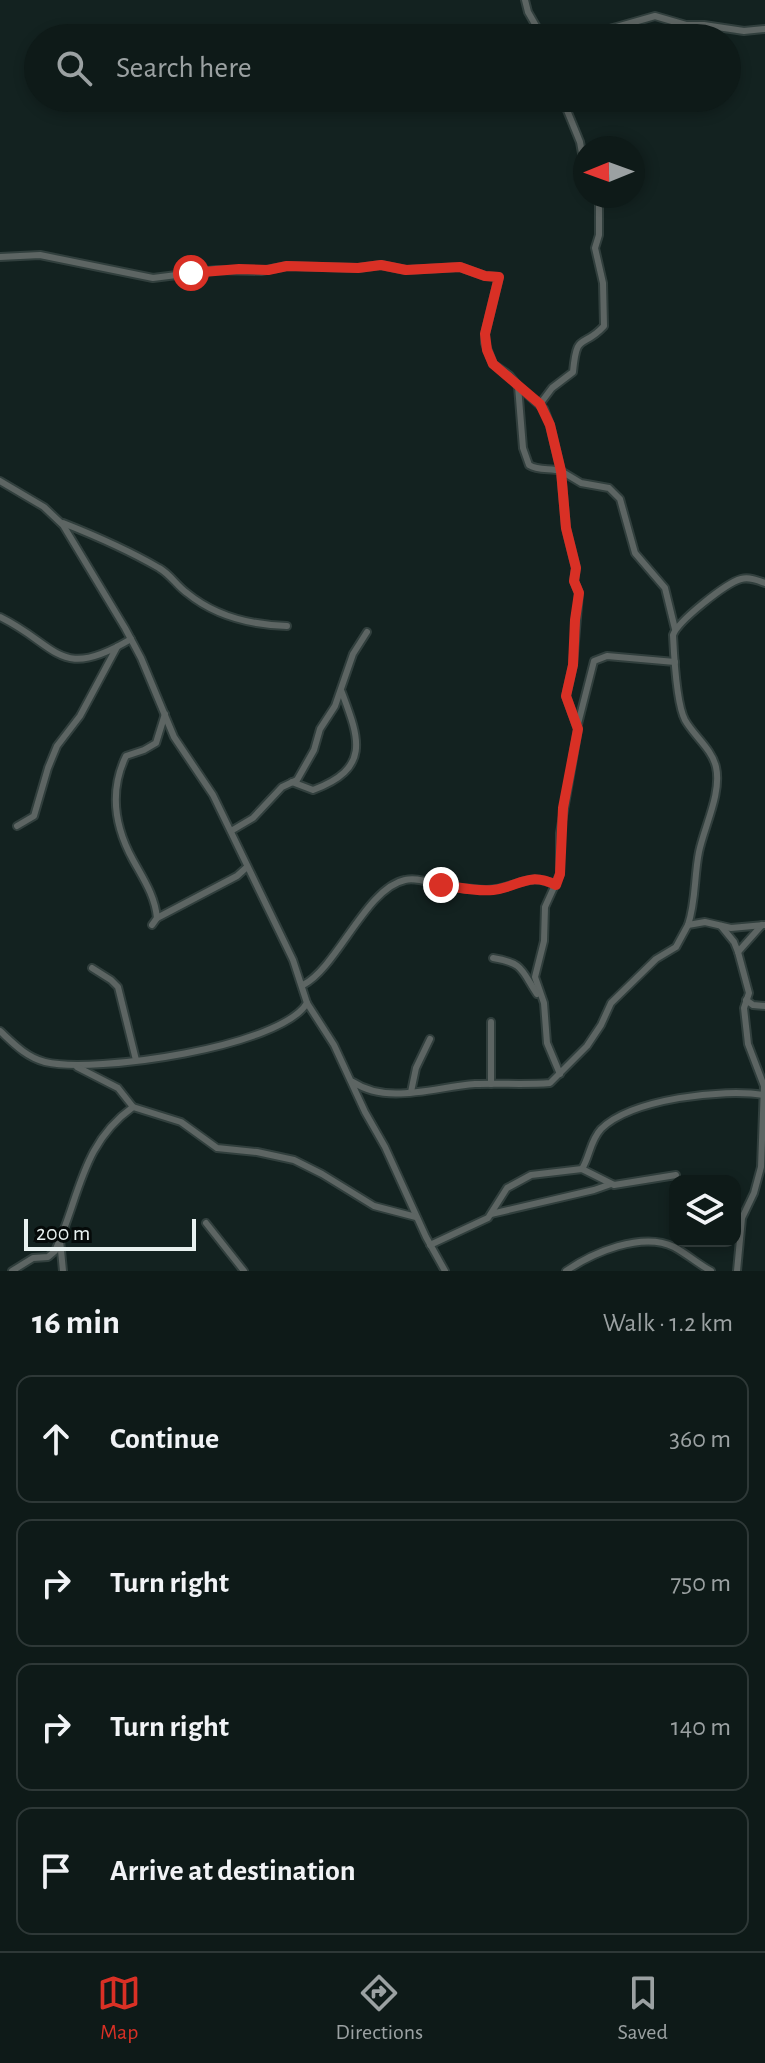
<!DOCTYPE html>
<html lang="en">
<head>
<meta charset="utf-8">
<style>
	:root { --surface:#0e1a18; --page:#172321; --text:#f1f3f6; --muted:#9ba1a2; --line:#2e3837; --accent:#d93025 }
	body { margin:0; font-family:"Alegreya Sans",sans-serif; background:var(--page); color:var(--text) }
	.controls { position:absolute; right:24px; bottom:24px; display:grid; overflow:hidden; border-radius:16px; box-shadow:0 4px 12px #0003 }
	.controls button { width:72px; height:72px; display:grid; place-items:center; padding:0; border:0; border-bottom:2px solid var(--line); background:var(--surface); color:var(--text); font:40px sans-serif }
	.compass { position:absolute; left:573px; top:136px; width:72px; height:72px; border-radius:50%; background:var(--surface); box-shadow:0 4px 12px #0003; rotate:269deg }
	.scale { position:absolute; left:24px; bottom:20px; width:172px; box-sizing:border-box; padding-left:8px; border:4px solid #e8f1f0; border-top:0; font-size:22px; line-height:28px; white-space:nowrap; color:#e8f1f0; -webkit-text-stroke:6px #050a09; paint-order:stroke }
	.stop { position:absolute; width:24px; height:24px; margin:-18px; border:6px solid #d93025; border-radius:50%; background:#fff }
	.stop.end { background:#d93025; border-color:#fff; box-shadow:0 2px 8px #0008 }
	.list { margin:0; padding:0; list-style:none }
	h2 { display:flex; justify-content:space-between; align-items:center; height:104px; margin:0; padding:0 32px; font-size:34px }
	h2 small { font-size:26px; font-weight:400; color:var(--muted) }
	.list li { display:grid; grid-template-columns:52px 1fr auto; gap:24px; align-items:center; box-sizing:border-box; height:128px; margin:0 16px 16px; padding:0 16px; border:2px solid var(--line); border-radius:16px }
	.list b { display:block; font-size:30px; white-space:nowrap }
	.list em { font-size:26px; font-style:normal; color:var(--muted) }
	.icon { flex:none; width:44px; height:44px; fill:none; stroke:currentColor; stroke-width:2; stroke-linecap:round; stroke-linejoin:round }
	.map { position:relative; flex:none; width:765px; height:1271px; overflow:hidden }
	.search { position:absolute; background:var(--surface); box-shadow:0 4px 12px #0003; left:24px; right:24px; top:24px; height:88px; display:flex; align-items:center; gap:20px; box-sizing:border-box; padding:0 28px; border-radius:44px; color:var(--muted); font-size:30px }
	.sheet { height:680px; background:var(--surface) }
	nav { display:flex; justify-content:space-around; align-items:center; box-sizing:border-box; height:112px; border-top:2px solid var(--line); background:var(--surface); font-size:22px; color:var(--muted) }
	nav a { display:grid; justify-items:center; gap:4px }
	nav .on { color:var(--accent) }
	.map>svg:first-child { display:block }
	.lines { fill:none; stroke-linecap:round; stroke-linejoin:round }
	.minor-casing { stroke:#313f3d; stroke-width:10 }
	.minor { stroke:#5d6563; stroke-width:6 }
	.route { stroke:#d93025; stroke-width:10 }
</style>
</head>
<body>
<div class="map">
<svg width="765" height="1271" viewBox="0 0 765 1271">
	<rect width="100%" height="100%" fill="#132220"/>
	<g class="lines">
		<g class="minor-casing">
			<g id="minor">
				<polyline points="525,0 528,12 543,38"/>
				<polyline points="576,38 588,31 606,30 655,16 686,25 704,25 744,31 765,29"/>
				<polyline points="562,98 580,142 585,170"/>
				<path d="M0 257 40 255 153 278 216 270 261 271 287 266 358 268 381 265 406 270 460 267 485 276 499 277 485 334V343L493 364 509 375 518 386 523 448 529 465C538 471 550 468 561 471L566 528 576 568 574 581 579 593 573 665 566 696 578 729 560 833V874L545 907 544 941 535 977 544 1003 547 1043 560 1074"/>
				<polyline points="518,386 544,409 550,425 561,471 581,483 609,488 620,499 635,553 665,588 675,629"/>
				<path d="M540 404 552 388 573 372C577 330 582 350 604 326L603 283 595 248 599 235V203L594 196"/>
				<polyline points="0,481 44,507 63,525 125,628 141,658 174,737 213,795 293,960 307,1003 334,1045 365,1112 385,1147 426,1237 445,1271"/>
				<path d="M63 523C96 536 128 550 159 568 170 574 177 586 187 593 215 616 252 625 287 626"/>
				<path d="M0 617C59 646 59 682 131 639"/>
				<polyline points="578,724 594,661 607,656 675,662"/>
				<path d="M292 782 313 790C372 768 359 738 341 690"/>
				<polyline points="17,826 34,816 48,768 57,746 80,716 117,647"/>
				<polyline points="231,831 253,818 282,787 297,780 314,750 320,729 335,706 353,654 367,632"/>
				<polyline points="157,918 237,876 247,867"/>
				<path d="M152 925 157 918C155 896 144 880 133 860 115 827 109 791 126 756L144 750 156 743 165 714"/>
				<path d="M688 925C696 901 694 877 699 852 704 827 722 793 716 767 712 749 694 736 685 720 676 703 674 655 673 635 678 621 726 583 741 579 749 577 757 580 765 583"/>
				<polyline points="721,926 734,942 738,952 749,993 744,1008 748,1044 764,1086 761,1167 754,1193 742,1218 737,1271"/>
				<polyline points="738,952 762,925"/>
				<path d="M493 958C524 963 521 970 537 994"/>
				<polyline points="92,968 111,980 118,987 136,1060"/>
				<path d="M303 985C337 968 366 888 405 880 417 877 429 883 441 885 455 888 470 889 485 890 515 891 524 870 556 885"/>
				<polyline points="746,1000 753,1005 765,1006"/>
				<polyline points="491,1022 491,1084"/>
				<path d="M0 1031C14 1044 26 1057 45 1062 94 1074 281 1047 307 1003"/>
				<path d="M353 1082C388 1105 435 1087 475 1084 500 1083 525 1085 550 1083L587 1046 601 1025 611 1003 656 959 676 947 688 925 705 922 731 928 765 925"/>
				<polyline points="411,1092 416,1068 430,1039"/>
				<polyline points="133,1107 181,1122 217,1148 257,1152 294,1160 322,1174 374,1206 416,1217"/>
				<path d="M582 1169C590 1156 590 1141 601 1129 631 1099 724 1088 764 1095"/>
				<polyline points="491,1214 594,1190 611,1184"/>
				<polyline points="206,1223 244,1271"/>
				<polyline points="60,1240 63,1271"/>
				<polyline points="430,1245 488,1218 507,1188 531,1175 582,1169 614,1185 676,1175"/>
				<path d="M12 1271 33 1258 48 1257 55 1251C80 1197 81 1144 133 1107L118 1088 77 1067"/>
				<path d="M566 1271C592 1253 642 1231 674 1247 687 1254 698 1264 711 1271"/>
			</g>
		</g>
		<use href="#minor" class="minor"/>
	</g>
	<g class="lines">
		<path class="route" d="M191 273 239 269 268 270 287 266 358 268 381 265 406 270 460 267 485 276 499 277 485 334 487 350 493 364 540 404 550 425 561 471 566 528 576 568 574 581 579 593 575 620 573 665 566 696 578 729 563 808 560 874 556 885C527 871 520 887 493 890 476 892 458 887 441 885"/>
	</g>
</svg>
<div class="controls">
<button><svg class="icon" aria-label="layers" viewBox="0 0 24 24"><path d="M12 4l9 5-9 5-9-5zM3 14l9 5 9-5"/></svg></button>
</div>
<svg class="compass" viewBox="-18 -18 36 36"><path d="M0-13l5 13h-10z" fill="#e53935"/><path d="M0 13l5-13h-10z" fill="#9ba1a2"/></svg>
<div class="scale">200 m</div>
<div class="stop" style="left:191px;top:273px"></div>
<div class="stop end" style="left:441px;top:885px"></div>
<div class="search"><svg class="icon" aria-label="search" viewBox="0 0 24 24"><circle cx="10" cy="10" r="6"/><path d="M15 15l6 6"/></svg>Search here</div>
</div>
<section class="sheet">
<h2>16 min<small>Walk · 1.2 km</small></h2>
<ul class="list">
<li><svg class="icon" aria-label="ahead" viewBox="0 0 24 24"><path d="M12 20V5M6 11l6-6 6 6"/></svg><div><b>Continue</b></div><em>360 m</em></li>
<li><svg class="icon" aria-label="right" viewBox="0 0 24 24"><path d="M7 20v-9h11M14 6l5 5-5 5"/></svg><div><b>Turn right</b></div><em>750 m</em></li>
<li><svg class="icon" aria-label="right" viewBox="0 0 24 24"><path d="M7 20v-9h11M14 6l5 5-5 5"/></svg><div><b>Turn right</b></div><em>140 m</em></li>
<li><svg class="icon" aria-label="arrive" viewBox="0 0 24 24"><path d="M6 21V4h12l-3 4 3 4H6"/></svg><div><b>Arrive at destination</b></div></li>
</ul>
</section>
<nav>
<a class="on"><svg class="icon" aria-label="map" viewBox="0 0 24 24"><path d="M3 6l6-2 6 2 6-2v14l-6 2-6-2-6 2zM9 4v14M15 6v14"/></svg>Map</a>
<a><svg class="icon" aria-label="directions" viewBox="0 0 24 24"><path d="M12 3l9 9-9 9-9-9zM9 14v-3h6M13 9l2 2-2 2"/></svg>Directions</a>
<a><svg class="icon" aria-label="saved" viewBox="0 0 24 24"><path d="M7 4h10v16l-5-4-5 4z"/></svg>Saved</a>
</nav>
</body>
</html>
